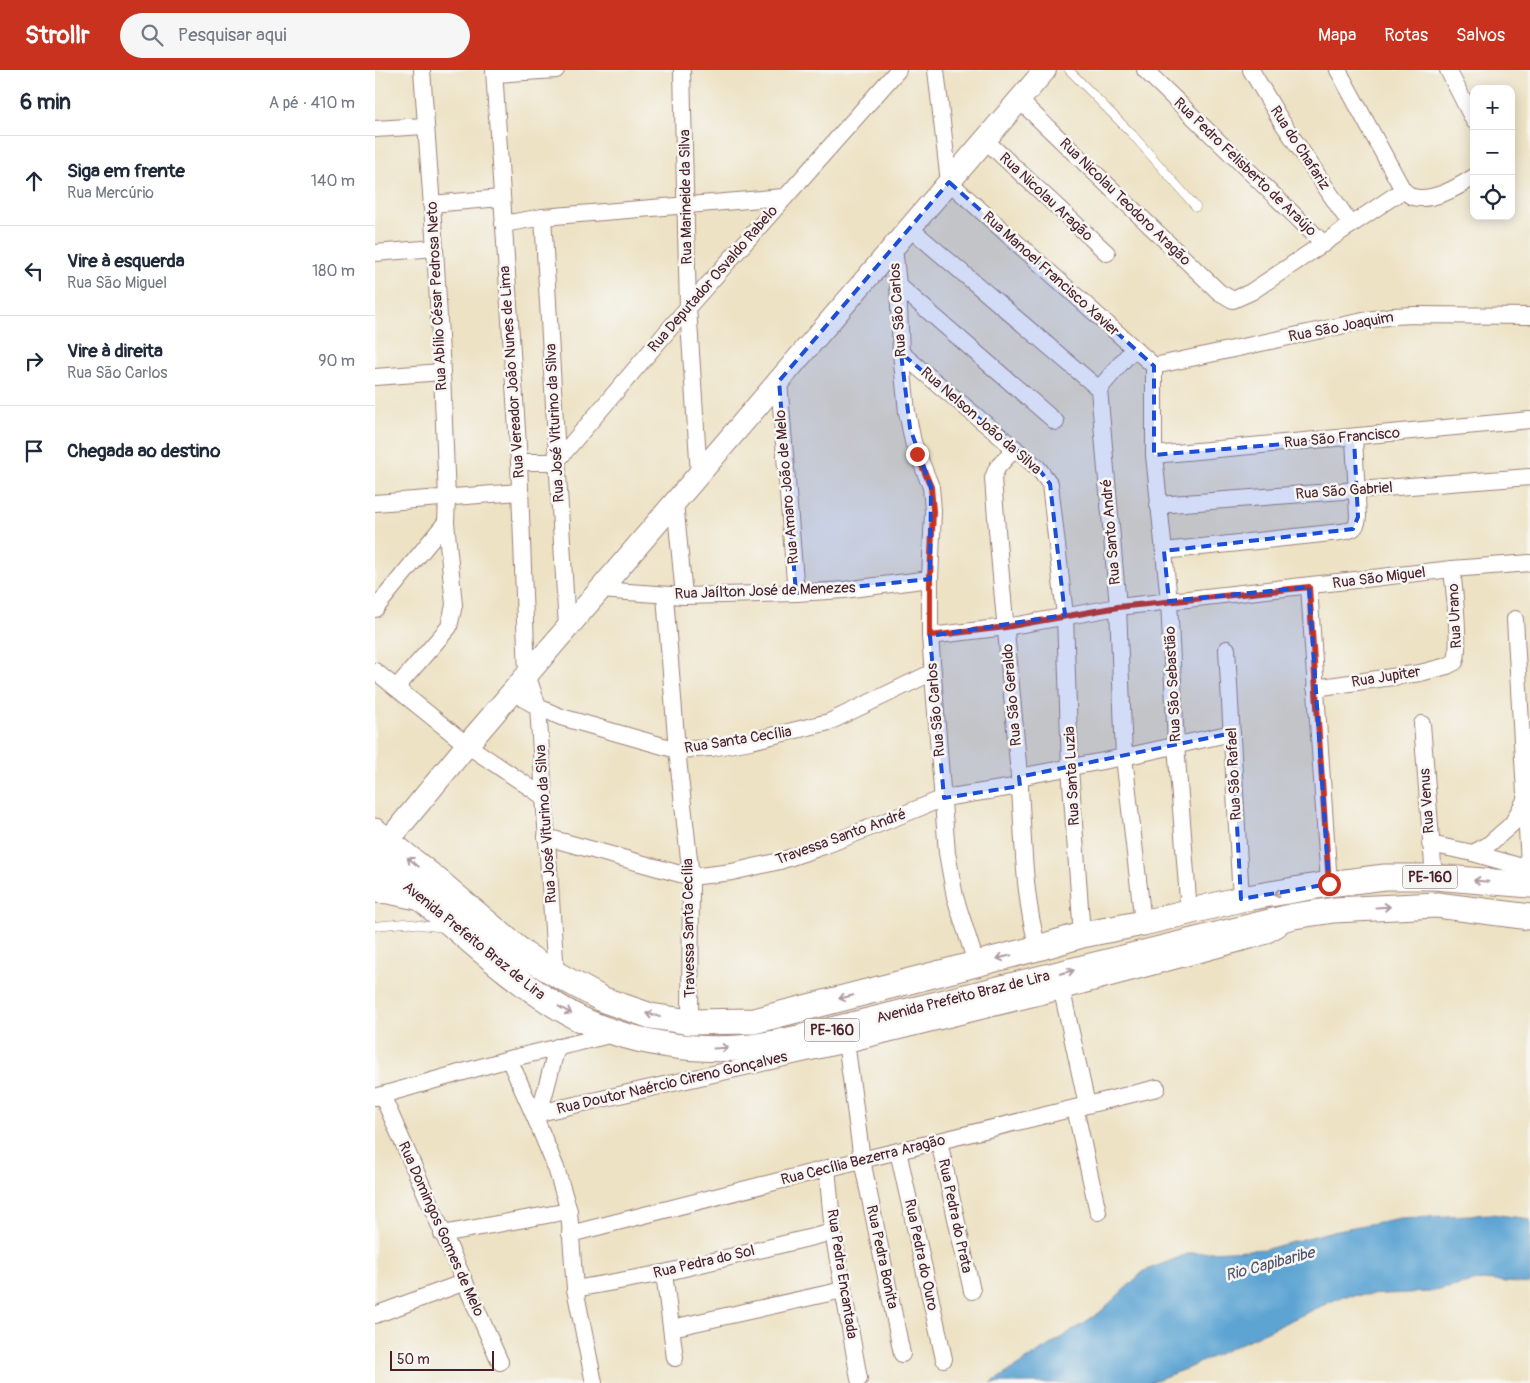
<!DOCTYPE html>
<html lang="pt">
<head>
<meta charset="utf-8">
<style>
	:root { --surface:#fff; --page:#f6f6f7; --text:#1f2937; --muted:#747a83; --line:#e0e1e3; --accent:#c8321e }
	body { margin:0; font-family:Pangolin,sans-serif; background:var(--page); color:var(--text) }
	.controls { position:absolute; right:15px; top:15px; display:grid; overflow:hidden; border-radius:10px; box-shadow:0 2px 12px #0003 }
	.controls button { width:45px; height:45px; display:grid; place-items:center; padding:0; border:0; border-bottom:1px solid var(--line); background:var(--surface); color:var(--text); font:25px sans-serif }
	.scale { position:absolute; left:15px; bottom:12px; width:104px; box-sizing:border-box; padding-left:5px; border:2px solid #4a1f2b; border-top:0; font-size:14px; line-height:18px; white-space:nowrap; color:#4a1f2b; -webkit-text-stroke:4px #f6f6f2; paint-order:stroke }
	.stop { position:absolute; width:15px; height:15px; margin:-11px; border:4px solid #c8321e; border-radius:50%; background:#fff }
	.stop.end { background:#c8321e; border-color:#fff; box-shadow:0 1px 5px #0008 }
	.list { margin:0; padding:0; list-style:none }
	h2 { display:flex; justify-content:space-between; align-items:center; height:65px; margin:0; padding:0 20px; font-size:21px }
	h2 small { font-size:16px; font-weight:400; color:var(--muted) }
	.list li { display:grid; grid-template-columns:32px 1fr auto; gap:15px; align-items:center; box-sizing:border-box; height:90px; padding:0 20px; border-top:1px solid var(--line) }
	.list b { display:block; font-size:19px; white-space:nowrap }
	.list p { margin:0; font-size:16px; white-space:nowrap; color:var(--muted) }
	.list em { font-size:16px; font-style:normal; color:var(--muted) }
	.icon { flex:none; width:28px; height:28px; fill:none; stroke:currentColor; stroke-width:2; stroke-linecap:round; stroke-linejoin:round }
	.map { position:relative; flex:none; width:1155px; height:1313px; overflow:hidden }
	header { display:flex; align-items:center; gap:30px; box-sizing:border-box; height:70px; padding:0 25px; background:var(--accent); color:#fff }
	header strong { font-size:24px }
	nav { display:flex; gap:28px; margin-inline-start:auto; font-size:18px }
	.search { width:350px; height:45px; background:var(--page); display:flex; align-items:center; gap:12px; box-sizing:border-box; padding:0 18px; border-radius:28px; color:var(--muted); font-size:19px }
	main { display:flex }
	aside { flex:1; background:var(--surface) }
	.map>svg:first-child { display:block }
	.water { fill:#5da4d3; stroke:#54627f }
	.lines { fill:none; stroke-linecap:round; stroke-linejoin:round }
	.lane-casing { stroke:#9c8078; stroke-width:9 }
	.street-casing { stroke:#9c8078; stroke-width:18 }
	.secondary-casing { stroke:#9c8078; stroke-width:24 }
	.primary-casing { stroke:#9c8078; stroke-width:27 }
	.lane { stroke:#fff; stroke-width:8 }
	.street { stroke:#fff; stroke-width:16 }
	.secondary { stroke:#fff; stroke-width:22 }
	.primary { stroke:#fff; stroke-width:25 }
	.oneway { stroke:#ae9aa0 }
	.route { stroke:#c8321e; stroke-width:6 }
	.marked { fill:#1d4ed8; fill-opacity:0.2; stroke:#1d4ed8; stroke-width:4; stroke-dasharray:10 6; stroke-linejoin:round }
	.labels { text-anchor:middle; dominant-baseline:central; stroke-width:5; stroke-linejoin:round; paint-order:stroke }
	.shield { fill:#f6f6f2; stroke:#7e6067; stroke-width:1 }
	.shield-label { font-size:14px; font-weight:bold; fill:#4a1f2b }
	.street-label { font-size:15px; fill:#4a1f2b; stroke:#f6f6f2 }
	.water-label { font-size:16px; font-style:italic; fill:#52546e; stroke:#f6f6f2 }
</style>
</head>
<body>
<header>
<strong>Strollr</strong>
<div class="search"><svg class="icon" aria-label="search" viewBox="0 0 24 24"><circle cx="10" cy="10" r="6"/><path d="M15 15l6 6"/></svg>Pesquisar aqui</div>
<nav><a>Mapa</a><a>Rotas</a><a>Salvos</a></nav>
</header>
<main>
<aside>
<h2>6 min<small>A pé · 410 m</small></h2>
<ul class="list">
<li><svg class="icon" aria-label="ahead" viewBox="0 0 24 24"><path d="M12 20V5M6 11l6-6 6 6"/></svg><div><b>Siga em frente</b><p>Rua Mercúrio</p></div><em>140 m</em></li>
<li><svg class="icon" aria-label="left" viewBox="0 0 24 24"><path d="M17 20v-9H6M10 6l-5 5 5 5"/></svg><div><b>Vire à esquerda</b><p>Rua São Miguel</p></div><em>180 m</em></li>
<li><svg class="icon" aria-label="right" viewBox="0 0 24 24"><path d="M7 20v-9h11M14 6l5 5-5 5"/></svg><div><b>Vire à direita</b><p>Rua São Carlos</p></div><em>90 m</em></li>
<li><svg class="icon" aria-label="arrive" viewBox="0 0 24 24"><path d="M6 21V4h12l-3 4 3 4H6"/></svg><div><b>Chegada ao destino</b></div></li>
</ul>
</aside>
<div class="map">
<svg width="1155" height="1313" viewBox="0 0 1155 1313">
	<rect width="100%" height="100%" fill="#f6f6f2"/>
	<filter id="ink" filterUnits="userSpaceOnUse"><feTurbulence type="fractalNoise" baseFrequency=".02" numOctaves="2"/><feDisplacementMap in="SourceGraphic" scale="10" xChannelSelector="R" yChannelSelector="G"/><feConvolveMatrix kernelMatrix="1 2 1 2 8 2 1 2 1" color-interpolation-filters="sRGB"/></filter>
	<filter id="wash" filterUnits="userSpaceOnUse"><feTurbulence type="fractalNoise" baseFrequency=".0096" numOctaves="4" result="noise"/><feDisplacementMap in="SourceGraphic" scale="20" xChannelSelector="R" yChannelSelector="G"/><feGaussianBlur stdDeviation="1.12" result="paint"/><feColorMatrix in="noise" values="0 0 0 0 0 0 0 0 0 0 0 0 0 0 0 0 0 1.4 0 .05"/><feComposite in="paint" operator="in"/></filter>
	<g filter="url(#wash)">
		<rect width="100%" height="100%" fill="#ede2c4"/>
		<polygon class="water" points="1116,1144 1155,1149 1155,1214 1107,1210 1055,1222 968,1226 813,1298 773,1313 616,1313 724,1243 769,1201 815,1183 892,1179 958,1161 1025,1148"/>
	</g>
	<g filter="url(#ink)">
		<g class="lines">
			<g class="lane-casing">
				<g id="lane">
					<polyline points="694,0 757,64 821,137"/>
					<polyline points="0,856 29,853 70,858"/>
				</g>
			</g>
			<g class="street-casing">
				<g id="street">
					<polyline points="119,0 144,392 152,604 163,637 181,904"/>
					<polyline points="307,0 313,237 324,404"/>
					<polyline points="561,0 574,112 779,296"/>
					<polyline points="770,0 949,174"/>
					<polyline points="876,0 905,49 976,155"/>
					<path d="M963 0 1028 120C1031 122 1035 126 1038 127 1058 132 1083 117 1099 107"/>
					<polyline points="1073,0 1099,51"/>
					<polyline points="120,4 181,0"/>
					<polyline points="644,30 844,222 858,230 876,222 1028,120"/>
					<polyline points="0,59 50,56"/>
					<polyline points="610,70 732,183"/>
					<polyline points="56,134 126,128"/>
					<polyline points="168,147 192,558"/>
					<polyline points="128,154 168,147 409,127"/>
					<polyline points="535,158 724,319 743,537 749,687 768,853"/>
					<polyline points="519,177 523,215 526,283 532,342 538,372 556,417 558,441 555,509 555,566 572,783 580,827 601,893"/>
					<polyline points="0,183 60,178"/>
					<polyline points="523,215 681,352"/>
					<polyline points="526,283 663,398 675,414 690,545 695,698 707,865"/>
					<polyline points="779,296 779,385 794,531 801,675 814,842"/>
					<polyline points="779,296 993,250 1018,246 1039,245 1155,246"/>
					<polyline points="0,307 67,302"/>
					<polyline points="404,311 421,523"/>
					<polyline points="724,319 759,278"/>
					<path d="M640 378 622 398 618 408C625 508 636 607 644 706 649 764 647 822 663 878"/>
					<polyline points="779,385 1155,350"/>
					<polyline points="144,392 181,392 313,237 523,0"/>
					<polyline points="300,432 309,526"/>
					<polyline points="0,433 145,422"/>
					<polyline points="783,435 1155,407"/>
					<path d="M789 481 966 462C977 460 982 459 983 447L979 368"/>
					<polyline points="934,517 954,814"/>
					<polyline points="225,520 309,526 421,523 469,520 555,509"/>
					<polyline points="290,526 302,680 316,807 315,952"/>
					<polyline points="0,539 71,452"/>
					<polyline points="1140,549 1155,811"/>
					<polyline points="555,566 631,557 743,537 1077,499 1155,493"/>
					<polyline points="852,579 866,829"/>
					<polyline points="0,601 92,675 169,727"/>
					<polyline points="21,618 74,557 79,535 71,452 72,429 67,302 60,178 47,0"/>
					<path d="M940 618 1045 603 1072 596 1080 592C1086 580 1079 517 1077 499"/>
					<polyline points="137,622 163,637 186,647 302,680 336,678 376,671 454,652 558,602"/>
					<polyline points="1047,654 1059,807"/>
					<polyline points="644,707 749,687 857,663"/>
					<polyline points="171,767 316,807 357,802 405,791 449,776 569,728 645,716"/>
					<polyline points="1055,774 1098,783 1113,775 1137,754 1150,730"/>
					<polyline points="1098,783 1154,799"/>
					<polyline points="687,921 712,1035"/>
					<polyline points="470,964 487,1090 527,1284"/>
					<polyline points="182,977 162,1052 181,1098 194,1141 200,1219 219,1313"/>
					<polyline points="134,989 162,1052"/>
					<polyline points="7,1025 125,1292"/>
					<polyline points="0,1027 134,989 239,964"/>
					<polyline points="700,1038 723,1142"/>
					<polyline points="164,1043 472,974 687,921 877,870 890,866 904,858"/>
					<polyline points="564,1071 597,1221"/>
					<polyline points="523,1081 569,1289"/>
					<polyline points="452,1098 458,1162 484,1309"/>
					<polyline points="67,1164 194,1141"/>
					<polyline points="195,1164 474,1093 782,1018"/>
					<polyline points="289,1203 300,1288"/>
					<polyline points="200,1219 289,1203 458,1162"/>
					<polyline points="0,1245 90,1212"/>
					<polyline points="297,1258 468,1220"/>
				</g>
			</g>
			<g class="secondary-casing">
				<polyline id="secondary" points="4,788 13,771 92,675 670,0"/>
			</g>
			<g class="primary-casing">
				<g id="primary">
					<polyline points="0,761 64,812 150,885 181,904 229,930 276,946 315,952 379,951 663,878 707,865 768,853 866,829 954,814 1010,807 1059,807 1155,815"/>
					<path d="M0 792C46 825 87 866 132 901 155 919 179 936 205 949 256 973 319 983 376 977 392 975 408 971 424 968L919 846 959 840 1062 835 1155 847"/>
					<polyline points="0,820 14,821 42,827"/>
				</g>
			</g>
			<use href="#lane" class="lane"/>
			<use href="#street" class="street"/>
			<use href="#secondary" class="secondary"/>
			<use href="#primary" class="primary"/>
		</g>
		<defs><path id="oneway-shaft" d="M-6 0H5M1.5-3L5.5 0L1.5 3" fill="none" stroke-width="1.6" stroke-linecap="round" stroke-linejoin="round" transform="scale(1.25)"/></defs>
		<g class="oneway">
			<use href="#oneway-shaft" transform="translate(38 792) rotate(-141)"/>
			<use href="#oneway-shaft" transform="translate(1106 811) rotate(-175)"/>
			<use href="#oneway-shaft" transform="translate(906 823) rotate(170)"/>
			<use href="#oneway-shaft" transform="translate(1008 837) rotate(-3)"/>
			<use href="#oneway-shaft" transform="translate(629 887) rotate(166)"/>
			<use href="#oneway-shaft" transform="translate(692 902) rotate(-14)"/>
			<use href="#oneway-shaft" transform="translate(471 927) rotate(166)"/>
			<use href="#oneway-shaft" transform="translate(190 940) rotate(29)"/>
			<use href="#oneway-shaft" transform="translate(278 945) rotate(-167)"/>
			<use href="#oneway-shaft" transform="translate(346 978) rotate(-3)"/>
		</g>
	</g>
	<g class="lines" filter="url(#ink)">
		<polyline class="route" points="542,384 556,417 558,441 555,508 555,566 631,557 743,537 934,517 954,814"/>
	</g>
	<path class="marked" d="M574 112 779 296V385L979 368 983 447 978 459 789 481 794 531 934 517 954 814 866 829 857 663 644 707 645 716 569 728 555 566 690 545 675 414 663 398 526 283 535 358 556 417 555 509 421 523 404 311Z"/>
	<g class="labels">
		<g class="shield">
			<rect x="1027.5" y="795.5" width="55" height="23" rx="4"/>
			<rect x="429.5" y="948.5" width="55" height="23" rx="4"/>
		</g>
		<g class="shield-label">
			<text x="1055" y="807">PE-160</text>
			<text x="457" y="960">PE-160</text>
		</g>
		<g class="street-label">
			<text transform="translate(925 78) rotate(57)">Rua do Chafariz</text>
			<text transform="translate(870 97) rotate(44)">Rua Pedro Felisberto de Araújo</text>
			<text transform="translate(311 127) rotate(-91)">Rua Marineide da Silva</text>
			<text transform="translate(671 127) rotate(43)">Rua Nicolau Aragão</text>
			<text transform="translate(750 132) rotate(44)">Rua Nicolau Teodoro Aragão</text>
			<text transform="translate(676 204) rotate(42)">Rua Manoel Francisco Xavier</text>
			<text transform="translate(338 209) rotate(-49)">Rua Deputador Osvaldo Rabelo</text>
			<text transform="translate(62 226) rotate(-93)">Rua Abílio César Pedrosa Neto</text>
			<text transform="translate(523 240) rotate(-94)">Rua São Carlos</text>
			<text transform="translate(966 257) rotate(-11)">Rua São Joaquim</text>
			<text transform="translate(137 302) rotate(-94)">Rua Vereador João Nunes de Lima</text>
			<text transform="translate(606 351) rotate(41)">Rua Nelson João da Silva</text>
			<text transform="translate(180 353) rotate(-93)">Rua José Viturino da Silva</text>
			<text transform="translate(967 368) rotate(-5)">Rua São Francisco</text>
			<text transform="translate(412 417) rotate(-95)">Rua Amaro João de Melo</text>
			<text transform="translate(969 421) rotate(-4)">Rua São Gabriel</text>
			<text transform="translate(736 462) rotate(-95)">Rua Santo André</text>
			<text transform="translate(1004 508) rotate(-7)">Rua São Miguel</text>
			<text transform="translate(390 521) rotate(-2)">Rua Jaílton José de Menezes</text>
			<text transform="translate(1080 546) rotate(-93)">Rua Urano</text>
			<text transform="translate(1011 607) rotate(-9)">Rua Jupiter</text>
			<text transform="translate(798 614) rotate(-93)">Rua São Sebastião</text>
			<text transform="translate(637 625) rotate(-95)">Rua São Geraldo</text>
			<text transform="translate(561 640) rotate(-95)">Rua São Carlos</text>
			<text transform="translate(363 670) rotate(-9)">Rua Santa Cecília</text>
			<text transform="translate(859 704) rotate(-93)">Rua São Rafael</text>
			<text transform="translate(697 706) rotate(-93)">Rua Santa Luzia</text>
			<text transform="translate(1052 731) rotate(-94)">Rua Venus</text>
			<text transform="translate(171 754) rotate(-94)">Rua José Viturino da Silva</text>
			<text transform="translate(466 767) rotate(-20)">Travessa Santo André</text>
			<text transform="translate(314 858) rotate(-91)">Travessa Santa Cecília</text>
			<text transform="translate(99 871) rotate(39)">Avenida Prefeito Braz de Lira</text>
			<text transform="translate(588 927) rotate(-14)">Avenida Prefeito Braz de Lira</text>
			<text transform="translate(297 1013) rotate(-13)">Rua Doutor Naércio Cireno Gonçalves</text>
			<text transform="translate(488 1090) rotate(-14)">Rua Cecília Bezerra Aragão</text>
			<text transform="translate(580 1146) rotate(78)">Rua Pedra do Prata</text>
			<text transform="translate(66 1159) rotate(66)">Rua Domingos Gomes de Melo</text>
			<text transform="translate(546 1185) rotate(78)">Rua Pedra do Ouro</text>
			<text transform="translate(507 1187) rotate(78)">Rua Pedra Bonita</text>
			<text transform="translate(329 1192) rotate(-13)">Rua Pedra do Sol</text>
			<text transform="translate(467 1204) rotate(81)">Rua Pedra Encantada</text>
		</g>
		<g class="water-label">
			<text transform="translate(895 1194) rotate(-15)">Rio Capibaribe</text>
		</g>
	</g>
</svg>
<div class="controls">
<button>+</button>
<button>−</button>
<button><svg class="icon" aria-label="locate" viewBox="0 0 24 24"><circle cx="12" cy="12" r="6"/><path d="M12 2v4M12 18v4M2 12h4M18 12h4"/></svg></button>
</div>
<div class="scale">50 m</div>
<div class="stop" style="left:954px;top:814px"></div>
<div class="stop end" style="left:542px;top:384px"></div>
</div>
</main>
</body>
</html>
